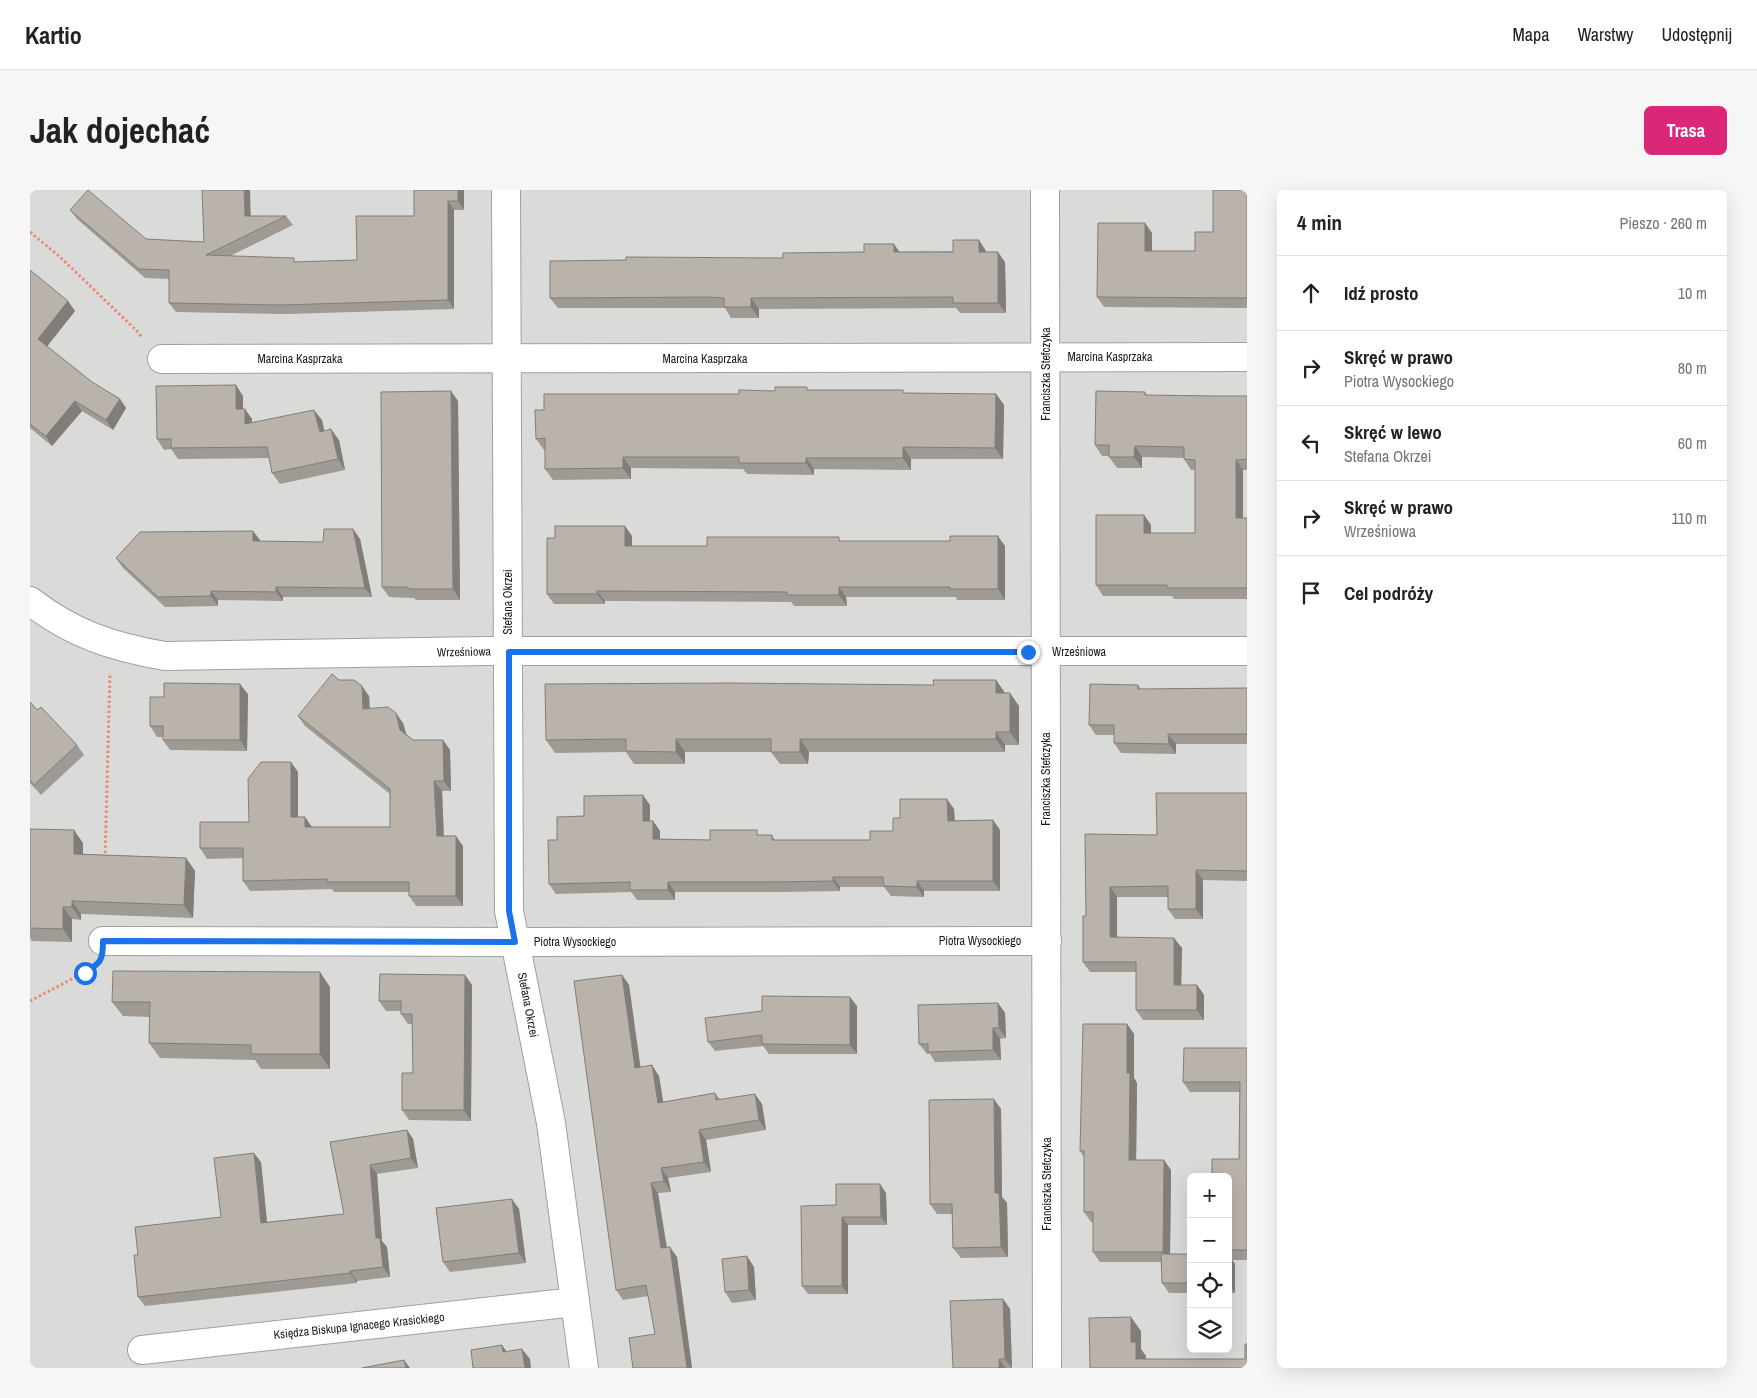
<!DOCTYPE html>
<html lang="pl">
<head>
<meta charset="utf-8">
<style>
	:root { --surface:#fff; --page:#f6f6f6; --text:#222; --muted:#767676; --line:#e0e0e0; --accent:#db2777 }
	body { margin:0; font-family:"Archivo Narrow",sans-serif; background:var(--page); color:var(--text) }
	.controls { position:absolute; right:15px; bottom:15px; display:grid; overflow:hidden; border-radius:8px; box-shadow:0 5px 20px #0002 }
	.controls button { width:45px; height:45px; display:grid; place-items:center; padding:0; border:0; border-bottom:1px solid var(--line); background:var(--surface); color:var(--text); font:25px sans-serif }
	.stop { position:absolute; width:15px; height:15px; margin:-11px; border:4px solid #1a73e8; border-radius:50%; background:#fff }
	.stop.end { background:#1a73e8; border-color:#fff; box-shadow:0 1px 5px #0008 }
	.list { margin:0; padding:0; list-style:none }
	h2 { display:flex; justify-content:space-between; align-items:center; height:65px; margin:0; padding:0 20px; font-size:21px }
	h2 small { font-size:16px; font-weight:400; color:var(--muted) }
	.list li { display:grid; grid-template-columns:32px 1fr auto; gap:15px; align-items:center; box-sizing:border-box; height:75px; padding:0 20px; border-top:1px solid var(--line) }
	.list b { display:block; font-size:19px; white-space:nowrap }
	.list p { margin:0; font-size:16px; white-space:nowrap; color:var(--muted) }
	.list em { font-size:16px; font-style:normal; color:var(--muted) }
	.icon { flex:none; width:28px; height:28px; fill:none; stroke:currentColor; stroke-width:2; stroke-linecap:round; stroke-linejoin:round }
	.map { position:relative; flex:none; width:1217px; height:1178px; overflow:hidden; border-radius:8px }
	header { display:flex; align-items:center; gap:30px; box-sizing:border-box; height:70px; padding:0 25px; background:var(--surface); border-bottom:1px solid var(--line) }
	header strong { font-size:24px }
	nav { display:flex; gap:28px; margin-inline-start:auto; font-size:18px }
	.intro { display:flex; align-items:center; justify-content:space-between; box-sizing:border-box; height:120px; padding:0 30px }
	h1 { margin:0; font-size:35px }
	.button { padding:12px 22px; border-radius:8px; background:var(--accent); color:#fff; font-size:18px; font-weight:700 }
	main { display:flex; gap:30px; padding:0 30px }
	aside { flex:1; background:var(--surface); border-radius:8px; box-shadow:0 5px 20px #0002 }
	.map>svg:first-child { display:block }
	.residential { fill:#dadad9; fill-rule:evenodd }
	.lines { fill:none; stroke-linecap:round; stroke-linejoin:round }
	.street-casing { stroke:#a0a0a0; stroke-width:30 }
	.path { stroke:#ed8a74; stroke-width:3; stroke-dasharray:2.5 2.5; stroke-linecap:butt }
	.street { stroke:#fff; stroke-width:28 }
	.wall { fill:#9f9a94 }
	.shaded-wall { fill:#827d78 }
	.building { fill:#b9b3ac; stroke:#827d78 }
	.route { stroke:#1a73e8; stroke-width:6 }
	.labels { text-anchor:middle; dominant-baseline:central; stroke-width:4.5; stroke-linejoin:round; paint-order:stroke }
	.street-label { font-size:12px; fill:#1c1c1c; stroke:#fff }
</style>
</head>
<body>
<header>
<strong>Kartio</strong>
<nav><a>Mapa</a><a>Warstwy</a><a>Udostępnij</a></nav>
</header>
<div class="intro"><h1>Jak dojechać</h1><a class="button">Trasa</a></div>
<main>
<div class="map">
<svg width="1217" height="1178" viewBox="0 0 1217 1178">
	<rect width="100%" height="100%" fill="#edeae3"/>
	<path class="residential" d="M0 0H1217V1178H0ZM1161 987H1198V1159H1161Z"/>
	<g class="lines">
		<g class="street-casing">
			<g id="street">
				<polyline points="476,0 479,721 521,933 554,1178"/>
				<polyline points="1015,0 1017,1178"/>
				<polyline points="132,169 1217,167"/>
				<path d="M0 411C43 444 82 457 135 466L458 461H1217"/>
				<polyline points="73,751 505,752 1017,751"/>
				<polyline points="112,1160 545,1112"/>
			</g>
		</g>
		<g class="path">
			<polyline points="0,42 29,66 109,143 112,148"/>
			<polyline points="75,668 80,484"/>
			<polyline points="0,811 61,779"/>
		</g>
		<use href="#street" class="street"/>
	</g>
	<g class="wall">
		<polygon points="384,0 434,0 434,20 424,20 424,119 257,124 146,122 139,113 139,89 115,88 47,29 40,20 116,49 174,52 221,26 256,26 263,35 200,66 267,72 327,70 384,26"/>
		<polygon points="1217,0 1217,118 1074,117 1067,107 1122,43 1122,61 1165,61 1183,42"/>
		<polygon points="956,61 956,62 975,72 976,123 930,123 926,118 729,119 729,128 701,128 695,118 528,118 520,108 596,70 753,68 834,62"/>
		<polygon points="0,80 45,121 17,156 62,192 90,209 96,218 83,240 52,221 22,256 0,238"/>
		<polygon points="779,200 875,203 966,204 974,215 973,269 881,269 881,280 784,279 784,285 717,284 713,279 601,278 601,289 523,290 515,279 515,260 514,260 506,249 514,220 745,201"/>
		<polygon points="1115,202 1117,205 1185,206 1217,206 1217,280 1213,280 1213,328 1217,328 1217,409 1144,409 1142,406 1073,406 1066,395 1114,325 1121,335 1121,343 1165,343 1165,280 1161,280 1154,269 1154,268 1112,267 1112,278 1087,278 1079,267 1079,266 1072,266 1065,255"/>
		<polygon points="213,206 213,219 222,229 222,233 292,230 294,241 309,250 315,280 250,294 242,283 239,268 148,269 141,259 134,260 127,249"/>
		<polygon points="428,211 430,410 386,410 384,408 359,407 352,397"/>
		<polygon points="323,339 330,349 342,407 253,407 253,411 188,410 188,416 135,417 93,378 86,368 223,341 230,351 293,352"/>
		<polygon points="602,346 602,356 677,356 812,351 975,356 975,410 927,410 926,407 816,407 817,416 764,416 761,412 575,411 575,414 524,414 517,404 525,348"/>
		<polygon points="309,490 339,506 340,518 373,533 376,544 383,550 413,550 420,560 421,601 412,601 414,646 433,656 433,716 386,716 379,706 379,702 304,702 302,699 220,701 213,691 213,668 177,669 170,658 219,632 268,582 268,627 282,637 360,637 360,604 275,536 268,526"/>
		<polygon points="966,490 975,503 989,516 989,555 975,555 975,562 779,562 778,574 750,574 741,562 655,562 655,574 604,574 596,562 525,563 516,550 904,495"/>
		<polygon points="1108,495 1111,499 1217,498 1217,554 1146,554 1146,564 1091,563 1084,553 1084,545 1066,545 1059,535"/>
		<polygon points="218,504 217,561 140,560 133,550 133,547 127,547 120,536 134,507"/>
		<polygon points="0,512 7,520 47,555 54,565 11,605 0,593"/>
		<polygon points="1217,603 1217,691 1173,690 1173,729 1145,729 1138,719 1138,707 1087,707 1087,747 1152,758 1151,795 1167,795 1174,805 1174,830 1113,830 1106,820 1106,782 1060,782 1053,772 1056,726 1055,644 1127,645"/>
		<polygon points="620,615 620,631 623,631 630,641 630,649 680,650 730,645 742,645 745,650 840,650 863,641 870,628 924,619 925,631 963,630 970,640 970,701 894,701 894,707 861,706 854,697 810,697 810,701 749,702 645,702 645,710 607,710 601,702 526,704 519,694 527,650 554,626"/>
		<polygon points="0,639 53,653 53,664 156,668 165,681 163,728 51,724 51,730 42,729 42,752 2,751 0,748"/>
		<polygon points="592,785 599,795 610,877 629,886 633,912 685,903 690,909 732,914 736,940 676,950 681,982 638,988 641,1002 628,1003 637,1057 647,1067 662,1178 603,1178 625,1144 618,1106 593,1110 586,1100"/>
		<polygon points="442,795 441,931 379,930 372,920 383,883 382,834 378,834 371,824 371,821 356,821 349,811"/>
		<polygon points="300,797 300,879 231,879 225,870 130,868 119,853 120,827 93,826 82,812"/>
		<polygon points="968,813 975,823 976,848 970,849 971,870 905,872 900,864 897,864 889,854"/>
		<polygon points="827,816 827,864 739,864 733,856 685,861 678,852"/>
		<polygon points="1097,834 1104,844 1104,888 1107,893 1106,970 1141,980 1140,1064 1161,1064 1161,1103 1139,1103 1132,1093 1131,1072 1070,1072 1063,1062 1063,1032 1061,1032 1054,1022 1054,967 1050,961"/>
		<polygon points="1217,858 1217,1070 1202,1070 1205,1074 1205,1103 1198,1103 1198,987 1209,969 1210,902 1160,902 1153,892"/>
		<polygon points="971,919 972,1007 977,1013 978,1067 931,1068 923,1058 922,1024 907,1024 900,1014"/>
		<polygon points="377,940 383,949 388,978 347,984 352,1051 357,1057 360,1087 327,1091 327,1093 115,1116 108,1107 108,1065 191,1027 231,972 237,1032 314,1024 300,952"/>
		<polygon points="856,1003 857,1035 818,1035 818,1104 778,1104 772,1096 806,1015"/>
		<polygon points="489,1019 496,1073 420,1082 413,1072"/>
		<polygon points="724,1077 726,1110 702,1113 695,1102"/>
		<polygon points="973,1109 980,1119 982,1178 923,1178"/>
	</g>
	<g class="shaded-wall">
		<polygon points="214,0 220,0 221,35 215,26"/>
		<polygon points="428,0 434,0 434,20 428,11"/>
		<polygon points="418,11 424,20 424,119 418,110"/>
		<polygon points="1115,33 1122,43 1122,71 1115,61"/>
		<polygon points="949,50 956,61 957,72 949,62"/>
		<polygon points="864,54 871,64 864,62"/>
		<polygon points="968,62 975,72 976,123 968,113"/>
		<polygon points="721,108 729,119 729,128 721,117"/>
		<polygon points="38,111 45,121 15,159 8,149"/>
		<polygon points="206,195 213,206 213,229 206,219"/>
		<polygon points="421,201 428,211 430,410 423,399"/>
		<polygon points="966,204 974,215 973,269 965,258"/>
		<polygon points="90,209 96,218 83,240 76,230"/>
		<polygon points="45,211 52,221 22,256 16,246"/>
		<polygon points="215,219 222,229 222,244 215,234"/>
		<polygon points="284,220 292,230 297,252 290,242"/>
		<polygon points="301,239 309,250 315,280 308,269"/>
		<polygon points="1105,256 1112,267 1112,278 1104,267"/>
		<polygon points="873,257 881,269 881,280 873,268"/>
		<polygon points="593,267 601,278 601,289 593,278"/>
		<polygon points="776,268 784,279 784,285 776,273"/>
		<polygon points="1206,270 1213,280 1213,339 1206,328"/>
		<polygon points="1114,325 1121,335 1121,353 1114,343"/>
		<polygon points="595,336 602,346 602,367 595,356"/>
		<polygon points="323,339 330,349 342,407 335,398"/>
		<polygon points="223,341 230,350 230,361 223,351"/>
		<polygon points="968,346 975,356 975,410 968,399"/>
		<polygon points="246,397 253,407 253,411 246,402"/>
		<polygon points="809,397 816,407 817,416 809,405"/>
		<polygon points="181,401 188,410 188,416 181,406"/>
		<polygon points="567,401 575,411 575,414 567,404"/>
		<polygon points="966,490 975,503 966,503"/>
		<polygon points="210,494 218,504 217,561 210,550"/>
		<polygon points="332,496 339,506 340,529 333,519"/>
		<polygon points="980,503 989,516 989,555 980,542"/>
		<polygon points="366,523 373,533 378,550 370,540"/>
		<polygon points="966,542 975,555 975,562 966,549"/>
		<polygon points="1138,544 1146,554 1146,564 1139,554"/>
		<polygon points="646,549 655,562 655,574 646,562"/>
		<polygon points="770,549 779,562 778,574 770,562"/>
		<polygon points="413,550 420,560 421,601 414,591"/>
		<polygon points="261,572 268,582 268,637 261,627"/>
		<polygon points="404,591 412,601 414,656 407,646"/>
		<polygon points="613,605 620,615 620,641 613,631"/>
		<polygon points="917,609 924,619 925,641 918,631"/>
		<polygon points="275,627 282,637 275,637"/>
		<polygon points="963,630 970,640 970,701 963,691"/>
		<polygon points="623,631 630,641 630,659 623,649"/>
		<polygon points="44,640 53,653 53,676 44,664"/>
		<polygon points="426,646 433,656 433,716 426,706"/>
		<polygon points="156,668 165,681 163,728 154,715"/>
		<polygon points="1166,680 1173,690 1173,729 1166,719"/>
		<polygon points="803,687 810,697 810,701 803,691"/>
		<polygon points="887,691 894,701 894,707 887,697"/>
		<polygon points="638,692 645,702 645,710 638,700"/>
		<polygon points="1080,697 1087,707 1087,757 1080,747"/>
		<polygon points="42,711 51,724 51,730 42,717"/>
		<polygon points="33,717 42,729 42,752 33,739"/>
		<polygon points="1144,748 1152,758 1151,805 1144,795"/>
		<polygon points="290,782 300,797 300,879 290,864"/>
		<polygon points="435,785 442,795 441,931 434,920"/>
		<polygon points="592,785 599,795 612,888 605,878"/>
		<polygon points="1167,795 1174,805 1174,830 1167,820"/>
		<polygon points="820,807 827,816 827,864 820,855"/>
		<polygon points="968,813 975,823 976,848 969,838"/>
		<polygon points="1097,834 1104,844 1104,888 1107,893 1106,980 1099,970 1097,883"/>
		<polygon points="963,838 970,849 971,870 963,860"/>
		<polygon points="622,875 629,886 635,923 628,913"/>
		<polygon points="725,904 732,914 736,940 729,930"/>
		<polygon points="964,909 971,919 972,1007 977,1013 978,1067 971,1057 965,1003"/>
		<polygon points="377,940 383,949 388,978 381,968"/>
		<polygon points="669,940 676,950 681,982 674,972"/>
		<polygon points="224,963 231,972 238,1042 231,1033"/>
		<polygon points="1134,970 1141,980 1140,1072 1133,1062"/>
		<polygon points="340,975 347,984 352,1051 357,1057 360,1087 353,1077 346,1048"/>
		<polygon points="631,978 638,988 641,1002 634,991"/>
		<polygon points="621,993 628,1003 638,1068 631,1058"/>
		<polygon points="850,994 856,1003 857,1035 851,1027"/>
		<polygon points="482,1009 489,1019 496,1073 489,1063"/>
		<polygon points="812,1027 818,1035 818,1104 812,1096"/>
		<polygon points="640,1057 647,1067 662,1178 657,1178"/>
		<polygon points="1198,1064 1205,1074 1205,1103 1198,1092"/>
		<polygon points="717,1066 724,1077 726,1110 719,1100"/>
		<polygon points="320,1081 327,1091 327,1093 320,1083"/>
		<polygon points="973,1109 980,1119 982,1178 975,1169"/>
		<polygon points="1101,1127 1111,1141 1111,1159 1116,1166 1116,1178 1106,1169 1101,1152"/>
		<polygon points="472,1155 479,1165 473,1162"/>
		<polygon points="492,1159 500,1169 501,1178 495,1178"/>
		<polygon points="969,1169 975,1178 969,1178"/>
		<polygon points="374,1170 380,1178 376,1178"/>
	</g>
	<g class="building">
		<polygon points="58,0 116,49 174,52 172,0 214,0 215,26 256,26 176,65 264,68 264,72 327,70 326,26 384,26 384,0 428,0 428,11 418,11 418,110 251,115 139,113 139,80 109,79 40,20"/>
		<polygon points="1183,0 1217,0 1217,108 1067,107 1068,33 1115,33 1115,61 1165,61 1165,42 1183,42"/>
		<polygon points="923,50 949,50 949,62 968,62 968,113 923,113 923,107 721,108 721,117 694,117 694,108 678,107 520,108 520,71 596,70 596,67 753,68 753,63 834,62 834,54 864,54 864,62 923,62"/>
		<polygon points="0,80 38,111 8,149 62,192 90,209 76,230 45,211 16,246 0,234"/>
		<polygon points="206,195 206,219 215,219 215,234 284,220 290,242 301,239 308,269 242,283 237,257 141,258 141,249 127,249 126,196"/>
		<polygon points="745,197 777,197 777,200 873,200 873,203 966,204 965,258 873,257 873,268 776,268 776,273 709,273 709,267 593,267 593,278 515,279 515,248 506,249 505,220 514,220 514,204 709,204 709,200 745,201"/>
		<polygon points="421,201 423,399 378,399 378,397 352,397 351,202"/>
		<polygon points="1066,201 1115,202 1115,205 1185,206 1217,206 1217,269 1206,270 1206,328 1217,328 1217,398 1137,398 1137,395 1066,395 1066,325 1114,325 1114,343 1165,343 1165,270 1154,269 1154,257 1105,256 1104,267 1079,267 1079,255 1065,255"/>
		<polygon points="525,336 595,336 595,356 677,356 677,347 809,347 809,351 920,351 920,346 968,346 968,399 920,399 920,397 809,397 809,405 757,405 757,402 567,401 567,404 517,404 517,348 525,348"/>
		<polygon points="294,339 323,339 335,398 246,397 246,402 181,401 181,406 128,407 86,368 110,342 223,341 223,351 293,352"/>
		<polygon points="302,484 309,490 324,490 332,496 333,519 358,517 366,523 370,540 383,550 413,550 414,591 404,591 407,646 426,646 426,706 379,706 379,692 297,692 297,689 213,691 213,658 170,658 170,632 219,632 218,589 231,572 261,572 261,627 275,627 275,637 360,637 360,599 268,526"/>
		<polygon points="903,490 966,490 966,503 980,503 980,542 966,542 966,549 770,549 770,562 741,562 741,549 646,549 646,562 596,561 596,549 516,550 515,494 700,493 904,495"/>
		<polygon points="134,493 210,494 210,550 133,550 133,536 120,536 120,507 134,507"/>
		<polygon points="1060,494 1108,495 1108,499 1217,498 1217,546 1216,544 1138,544 1139,554 1084,553 1084,535 1059,535"/>
		<polygon points="0,512 7,520 11,517 47,555 4,595 0,590"/>
		<polygon points="1126,603 1217,603 1217,681 1166,680 1166,719 1138,719 1138,696 1080,697 1080,747 1144,748 1144,795 1167,795 1167,820 1106,820 1106,772 1053,772 1053,726 1056,726 1055,644 1127,645"/>
		<polygon points="613,605 613,631 623,631 623,649 680,650 680,640 727,640 727,645 742,645 742,650 840,650 840,641 863,641 863,628 870,628 870,609 917,609 918,631 963,630 963,691 887,691 887,697 854,696 853,687 803,687 803,691 742,692 638,692 638,700 600,700 600,692 519,694 518,650 527,650 527,627 554,626 554,606"/>
		<polygon points="0,639 44,640 44,664 156,668 154,715 42,711 42,717 33,717 33,739 0,738"/>
		<polygon points="83,781 290,782 290,864 221,864 221,855 119,853 120,812 82,812"/>
		<polygon points="350,784 435,785 434,920 372,920 372,883 383,883 382,824 371,824 371,811 349,811"/>
		<polygon points="592,785 605,878 622,875 628,913 685,903 686,910 725,904 729,930 669,940 674,972 631,978 634,991 621,993 631,1058 640,1057 657,1178 603,1178 599,1148 625,1144 616,1095 586,1100 544,791"/>
		<polygon points="732,806 820,807 820,855 732,854 732,845 678,852 675,828 732,821"/>
		<polygon points="968,813 969,838 963,838 963,860 898,862 898,854 889,854 888,815"/>
		<polygon points="1053,834 1097,834 1097,883 1100,883 1099,970 1134,970 1133,1062 1063,1062 1063,1022 1054,1022 1054,961 1050,961"/>
		<polygon points="1154,858 1217,858 1217,1060 1198,1060 1198,987 1182,987 1182,969 1209,969 1210,892 1153,892"/>
		<polygon points="964,909 965,1003 969,1003 971,1057 923,1058 922,1014 900,1014 899,910"/>
		<polygon points="377,940 381,968 340,975 346,1048 350,1048 353,1077 320,1081 320,1083 108,1107 104,1065 108,1065 105,1037 191,1027 184,968 224,963 231,1033 314,1024 300,952"/>
		<polygon points="806,994 850,994 851,1027 812,1027 812,1096 772,1096 771,1016 806,1015"/>
		<polygon points="482,1009 489,1063 413,1072 406,1018"/>
		<polygon points="1131,1064 1161,1064 1161,1093 1132,1093"/>
		<polygon points="717,1066 719,1100 695,1102 692,1069"/>
		<polygon points="973,1109 975,1169 969,1169 969,1178 923,1178 920,1111"/>
		<polygon points="1101,1127 1101,1152 1106,1152 1106,1169 1215,1169 1215,1154 1217,1154 1217,1178 1060,1178 1059,1128"/>
		<polygon points="472,1155 473,1162 492,1159 495,1178 443,1178 441,1160"/>
		<polygon points="374,1170 376,1178 332,1178"/>
	</g>
	<g class="lines">
		<path class="route" d="M55 783C71 772 73 771 73 751L485 752 479 721V462H998"/>
	</g>
	<g class="labels">
		<g class="street-label">
			<text x="1080" y="167">Marcina Kasprzaka</text>
			<text x="270" y="169">Marcina Kasprzaka</text>
			<text x="675" y="169">Marcina Kasprzaka</text>
			<text transform="translate(1016 184) rotate(-90)">Franciszka Stefczyka</text>
			<text transform="translate(478 412) rotate(-90)">Stefana Okrzei</text>
			<text transform="translate(434 462) rotate(-1)">Wrześniowa</text>
			<text x="1049" y="462">Wrześniowa</text>
			<text transform="translate(1016 589) rotate(-90)">Franciszka Stefczyka</text>
			<text x="950" y="751">Piotra Wysockiego</text>
			<text x="545" y="752">Piotra Wysockiego</text>
			<text transform="translate(498 815) rotate(79)">Stefana Okrzei</text>
			<text transform="translate(1017 994) rotate(-90)">Franciszka Stefczyka</text>
			<text transform="translate(329 1136) rotate(-6)">Księdza Biskupa Ignacego Krasickiego</text>
		</g>
	</g>
</svg>
<div class="controls">
<button>+</button>
<button>−</button>
<button><svg class="icon" aria-label="locate" viewBox="0 0 24 24"><circle cx="12" cy="12" r="6"/><path d="M12 2v4M12 18v4M2 12h4M18 12h4"/></svg></button>
<button><svg class="icon" aria-label="layers" viewBox="0 0 24 24"><path d="M12 4l9 5-9 5-9-5zM3 14l9 5 9-5"/></svg></button>
</div>
<div class="stop" style="left:55px;top:783px"></div>
<div class="stop end" style="left:998px;top:462px"></div>
</div>
<aside>
<h2>4 min<small>Pieszo · 260 m</small></h2>
<ul class="list">
<li><svg class="icon" aria-label="ahead" viewBox="0 0 24 24"><path d="M12 20V5M6 11l6-6 6 6"/></svg><div><b>Idź prosto</b></div><em>10 m</em></li>
<li><svg class="icon" aria-label="right" viewBox="0 0 24 24"><path d="M7 20v-9h11M14 6l5 5-5 5"/></svg><div><b>Skręć w prawo</b><p>Piotra Wysockiego</p></div><em>80 m</em></li>
<li><svg class="icon" aria-label="left" viewBox="0 0 24 24"><path d="M17 20v-9H6M10 6l-5 5 5 5"/></svg><div><b>Skręć w lewo</b><p>Stefana Okrzei</p></div><em>60 m</em></li>
<li><svg class="icon" aria-label="right" viewBox="0 0 24 24"><path d="M7 20v-9h11M14 6l5 5-5 5"/></svg><div><b>Skręć w prawo</b><p>Wrześniowa</p></div><em>110 m</em></li>
<li><svg class="icon" aria-label="arrive" viewBox="0 0 24 24"><path d="M6 21V4h12l-3 4 3 4H6"/></svg><div><b>Cel podróży</b></div></li>
</ul>
</aside>
</main>
</body>
</html>
